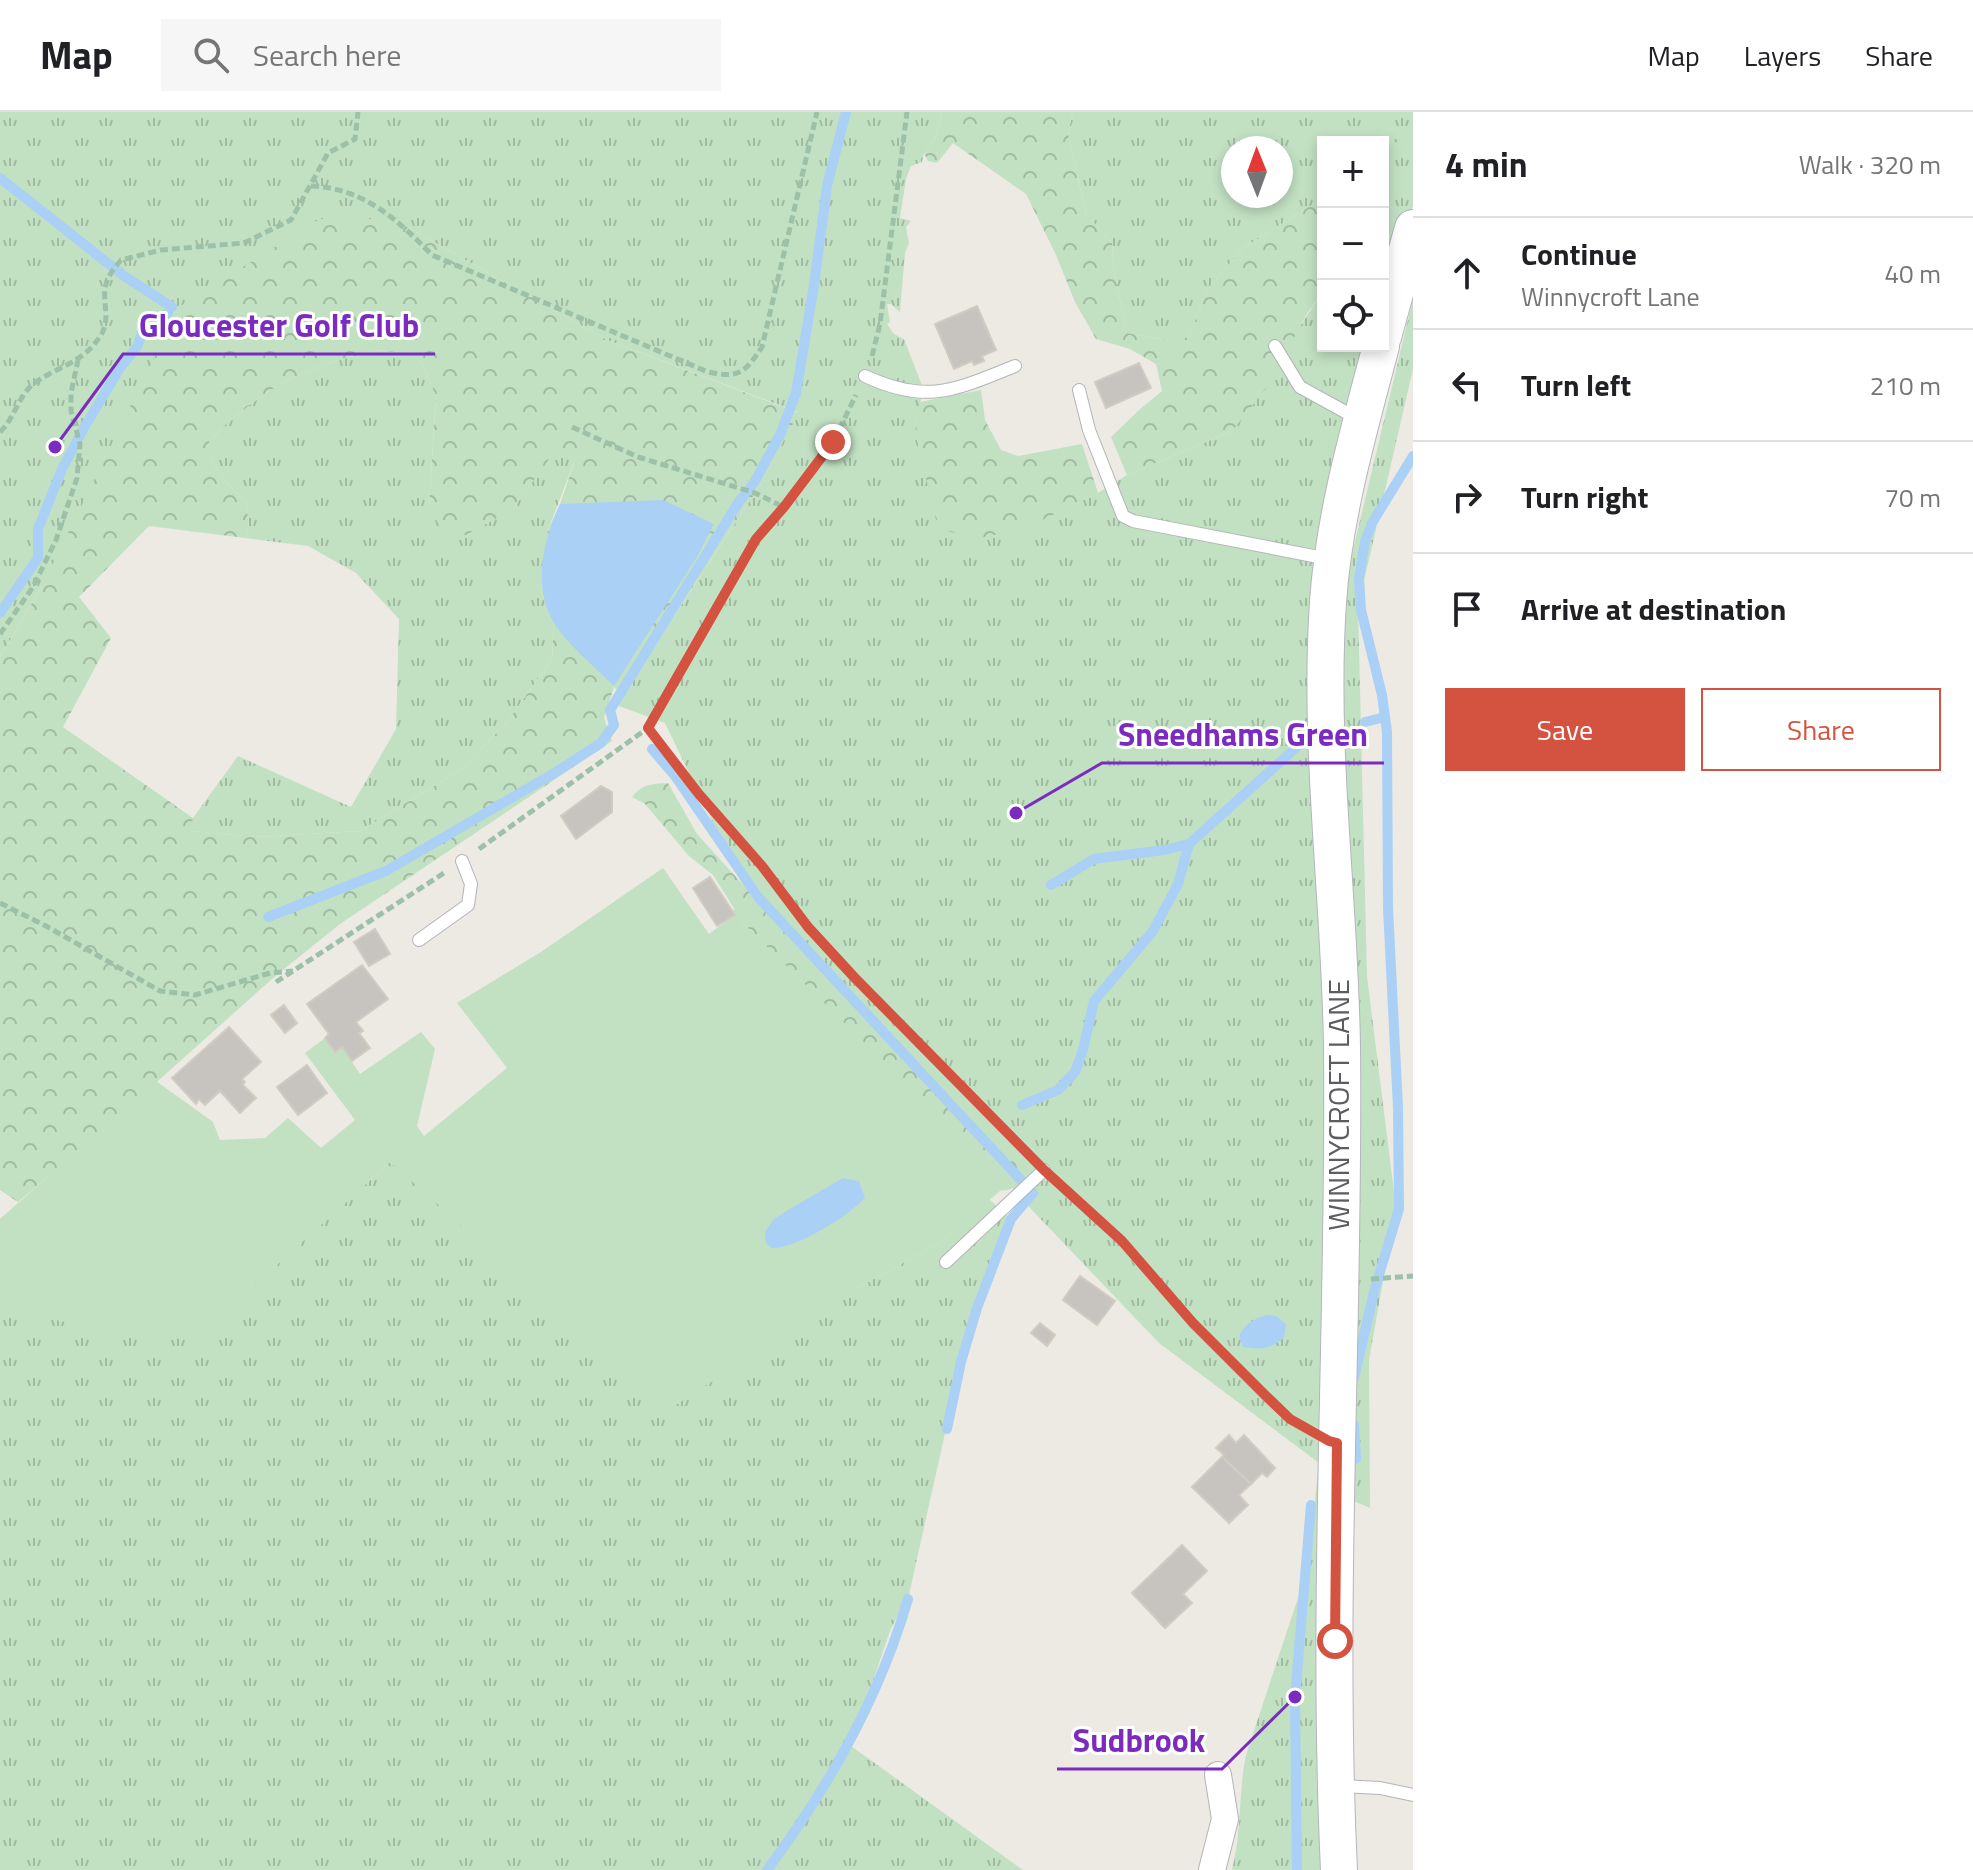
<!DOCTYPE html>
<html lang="en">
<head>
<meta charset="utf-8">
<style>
	:root { --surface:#fff; --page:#f6f6f6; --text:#202124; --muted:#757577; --line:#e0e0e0; --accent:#d45340 }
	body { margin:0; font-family:"Titillium Web",sans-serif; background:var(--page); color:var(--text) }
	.controls { position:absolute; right:24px; top:24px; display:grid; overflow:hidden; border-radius:0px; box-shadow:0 4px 12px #0003 }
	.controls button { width:72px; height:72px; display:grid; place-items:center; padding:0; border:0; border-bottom:2px solid var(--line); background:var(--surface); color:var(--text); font:40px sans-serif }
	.compass { position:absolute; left:1221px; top:24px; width:72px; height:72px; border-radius:50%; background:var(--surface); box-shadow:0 4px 12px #0003; rotate:359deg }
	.stop { position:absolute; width:24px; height:24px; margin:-18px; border:6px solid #d45340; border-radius:50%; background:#fff }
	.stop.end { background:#d45340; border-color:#fff; box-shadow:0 2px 8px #0008 }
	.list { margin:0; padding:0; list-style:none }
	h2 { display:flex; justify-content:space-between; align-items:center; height:104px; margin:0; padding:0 32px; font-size:34px }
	h2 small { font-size:26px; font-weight:400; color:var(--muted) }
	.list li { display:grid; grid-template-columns:52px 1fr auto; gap:24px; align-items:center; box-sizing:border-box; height:112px; padding:0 32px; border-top:2px solid var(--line) }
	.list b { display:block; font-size:30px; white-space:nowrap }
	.list p { margin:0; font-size:26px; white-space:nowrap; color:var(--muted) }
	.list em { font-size:26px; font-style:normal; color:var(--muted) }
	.actions { display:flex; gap:16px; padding:24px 32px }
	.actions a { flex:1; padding:18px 0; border:2px solid var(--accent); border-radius:0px; text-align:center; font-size:28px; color:var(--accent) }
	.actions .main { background:var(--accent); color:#fff }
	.icon { flex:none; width:44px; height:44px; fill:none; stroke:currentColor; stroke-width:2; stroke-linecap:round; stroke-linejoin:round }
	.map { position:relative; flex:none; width:1413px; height:1758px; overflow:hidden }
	header { display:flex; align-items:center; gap:48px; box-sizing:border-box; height:112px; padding:0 40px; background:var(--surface); border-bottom:2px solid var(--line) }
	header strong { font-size:38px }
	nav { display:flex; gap:44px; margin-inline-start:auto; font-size:28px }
	.search { width:560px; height:72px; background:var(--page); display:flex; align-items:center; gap:20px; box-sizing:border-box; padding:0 28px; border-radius:0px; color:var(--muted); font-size:30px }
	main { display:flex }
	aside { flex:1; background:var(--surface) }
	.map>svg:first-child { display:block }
	.grass { fill:url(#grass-tufts); fill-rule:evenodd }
	.forest { fill:url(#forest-crowns); fill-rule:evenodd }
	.green { fill:#c2e1c3 }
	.water { fill:#aad0f5 }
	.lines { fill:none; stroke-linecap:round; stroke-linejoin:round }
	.stream { stroke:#aad0f5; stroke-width:10 }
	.building { fill:#c7c4bf; stroke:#d0ccc2; stroke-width:2 }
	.lane-casing { stroke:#b3b4b8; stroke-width:14 }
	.street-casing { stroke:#b3b4b8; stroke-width:28 }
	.secondary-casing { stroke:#b4b6bb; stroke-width:38 }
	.path { stroke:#9cc1a8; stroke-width:5; stroke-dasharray:8 4; stroke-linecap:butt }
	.lane { stroke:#fff; stroke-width:12 }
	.street { stroke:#fff; stroke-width:26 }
	.secondary { stroke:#fff; stroke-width:36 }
	.route { stroke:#d45340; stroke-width:10 }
	.labels { text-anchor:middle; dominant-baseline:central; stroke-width:6; stroke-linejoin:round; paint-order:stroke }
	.street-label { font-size:30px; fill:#5b5d61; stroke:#fff }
	.leader { fill:none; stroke:#7b2cbf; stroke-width:3 }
	.callout-dot { fill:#7b2cbf; stroke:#fff; stroke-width:3 }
	.callout-label { font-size:32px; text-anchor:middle; font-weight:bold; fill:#7b2cbf; stroke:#fff; stroke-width:6; stroke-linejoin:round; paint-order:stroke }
</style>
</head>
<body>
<header>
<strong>Map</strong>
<div class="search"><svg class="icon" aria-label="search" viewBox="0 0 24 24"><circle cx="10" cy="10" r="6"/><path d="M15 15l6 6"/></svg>Search here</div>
<nav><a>Map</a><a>Layers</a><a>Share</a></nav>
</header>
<main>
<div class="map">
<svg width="1413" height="1758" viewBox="0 0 1413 1758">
	<defs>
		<pattern id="grass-tufts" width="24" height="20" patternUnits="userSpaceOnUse" patternTransform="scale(2)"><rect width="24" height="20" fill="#c2e1c3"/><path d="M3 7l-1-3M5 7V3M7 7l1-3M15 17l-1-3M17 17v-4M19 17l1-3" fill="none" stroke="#a1baa2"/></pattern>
		<pattern id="forest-crowns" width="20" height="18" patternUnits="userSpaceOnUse" patternTransform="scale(2)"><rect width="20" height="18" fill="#c2e1c3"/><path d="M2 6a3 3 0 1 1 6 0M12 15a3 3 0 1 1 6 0" fill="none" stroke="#a1baa2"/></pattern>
	</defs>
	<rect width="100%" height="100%" fill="#eceae3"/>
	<g class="grass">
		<path d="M0 0H942L935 27 924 41 922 50 911 54 906 67 900 106 911 109 906 115 909 131 905 141 900 200 891 192H887L890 210 887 212 894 222 904 227 923 276 915 320 1098 381 1127 363 1232 319 1323 179V234H1374L1345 345 1327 800V1758H1232C1242 1720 1238 1681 1246 1643L1299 1483 1312 1415 1319 1351 1159 1231 1032 1098 918 969 752 792 665 611 616 593 755 381 798 300 607 228 393 107 42 474 0 545Z"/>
		<path d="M1073 0H1413V93L1383 199V66L1407 17 1383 38V30H1323V86L1242 137 1207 178 1188 228H1166L1127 221 1114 159 1112 131 1086 102 1068 21ZM1233 36H1281V84H1233Z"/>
		<polygon points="1413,187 1413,257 1358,495 1367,864 1396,1096 1369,1248 1370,1396 1351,1388 1342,495 1353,438"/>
		<path d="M380 238 419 244 436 284 429 394 513 397 559 332 575 348 548 418 541 480 554 512 552 547 508 609 462 657 360 719 255 725 190 719 193 706 238 644 351 695 396 617 399 507 356 461 308 434 245 426 249 415 246 388 234 379 209 346V330C262 275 305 254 380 238Z"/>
		<polygon points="390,1050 854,1178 941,1130 989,1087 1011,1107 977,1196 961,1250 908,1487 891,1516 851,1634 1023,1758 0,1758 0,1198 194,1228"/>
	</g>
	<g class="forest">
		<polygon points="942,0 1073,0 1068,21 1086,102 1112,131 1114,159 1127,221 1166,228 1188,228 1207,178 1242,137 1323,86 1323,179 1306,203 1269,273 1232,319 1127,363 1111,325 1139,298 1162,279 1156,252 1130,237 1096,227 1075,190 1056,143 1026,82 953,31 937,51 928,49 924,41 935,27"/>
		<polygon points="1409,15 1383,66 1383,38"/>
		<path d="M320 107H393L607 228 799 301 755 381 622 583 614 575 604 606 612 629 340 812 273 866 102 1019 18 1090 0 1078V545L42 474 179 195ZM380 238 419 244 436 284 429 394 443 420 466 423 513 397 559 333 575 348 560 392 548 418 543 450 541 480 554 512 552 547 508 609 462 657 360 719 255 725 191 719 193 706 63 615 111 526 79 485 149 414 245 426 249 415 246 388 234 379 209 346V330C262 275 305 254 380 238Z"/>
		<polygon points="981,278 985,308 1001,338 1018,344 1082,332 1098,381 1024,417 974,427 938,416 915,320 920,290"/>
		<path d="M668 671 697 722 835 874 917 942 961 991 1029 1052 1030 1060C1010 1079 1010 1083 983 1074L871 947 744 812 713 763 689 744 645 692 632 685C642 672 652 672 668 671Z"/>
	</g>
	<polygon class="green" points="663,756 709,822 734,803 734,795 744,812 1008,1072 941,1130 854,1178 668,1298 390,1050 194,1229 0,1200 0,1107 156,969 213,1010 220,1028 265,1026 288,1006 321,1036 355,1008 305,941 325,926 335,939 342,935 360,962 421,920 435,937 417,1014 424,1024 507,956 457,891 541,840"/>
	<g class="water">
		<path d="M663 388 714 412 697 445 614 574C596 556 567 532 554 511 532 474 543 429 560 392Z"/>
		<path d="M843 1066 859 1069 865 1086C847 1105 796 1137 771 1136L766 1131 765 1120 773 1108 783 1101Z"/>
		<path d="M1267 1203 1276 1204 1286 1212 1284 1226C1270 1237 1261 1238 1243 1235L1239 1225C1243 1212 1254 1207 1267 1203Z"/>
	</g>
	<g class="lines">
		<g class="stream">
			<polyline points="0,66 124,164 172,195"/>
			<polyline points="0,501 38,446 38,417 62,357 85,314 120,256 137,235 144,216 168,201"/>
			<polyline points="1365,610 1385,605"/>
			<polyline points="652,637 675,664 758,785 1033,1081 1011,1107 977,1196 961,1250 947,1317"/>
			<polyline points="1051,773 1094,747 1164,738 1189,732 1300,632 1317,623"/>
			<polyline points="268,805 386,759 556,660 601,631 614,613 610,598 738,391 755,369 780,323 796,281 814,173 827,74 846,0"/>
			<polyline points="1022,993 1058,978 1075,960 1083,938 1094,889 1153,819 1178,772 1189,732"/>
			<polyline points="1354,1266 1375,1176 1399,1097 1398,996 1388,796 1387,620 1382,583 1361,498 1359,466 1365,429 1372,411 1413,344"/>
			<polyline points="1354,1313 1356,1347"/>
			<path d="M767 1758C829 1675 879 1587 908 1487"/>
			<polyline points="1297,1758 1295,1585 1311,1393"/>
		</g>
	</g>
	<g class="building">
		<polygon points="977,194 996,238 982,244 984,249 974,253 972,249 954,257 935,212"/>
		<polygon points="1139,251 1151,276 1106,296 1095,270"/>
		<polygon points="601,674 612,680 612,700 576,727 561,704"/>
		<polygon points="710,765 735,803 717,814 693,776"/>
		<polygon points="375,817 390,842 369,854 354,830"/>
		<polygon points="362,853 388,887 356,910 363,919 359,921 370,936 352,949 342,935 335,940 325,926 329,922 307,892"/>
		<polygon points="284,893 297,911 285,921 271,903"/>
		<polygon points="229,915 261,950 242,967 245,970 243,973 256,986 240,1001 220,979 205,993 199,987 196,992 172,966"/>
		<polygon points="307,953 327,981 298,1003 277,975"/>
		<polygon points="1080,1164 1115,1189 1097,1213 1063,1188"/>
		<polygon points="1040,1211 1055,1223 1047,1234 1031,1221"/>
		<polygon points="1229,1323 1236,1331 1244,1323 1275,1356 1267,1365 1262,1361 1251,1372 1222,1345 1224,1343 1216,1336"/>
		<polygon points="1222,1345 1251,1372 1239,1383 1248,1393 1229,1411 1192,1375"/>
		<polygon points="1182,1433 1207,1459 1183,1482 1192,1491 1165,1516 1132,1481"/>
	</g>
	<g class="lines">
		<g class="lane-casing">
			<g id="lane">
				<polyline points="1275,234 1300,275 1360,308"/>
				<path d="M865 264C927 293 955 278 1015 254"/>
				<polyline points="1079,278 1089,318 1123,404 1133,409 1329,447"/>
				<polyline points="419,828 468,793 471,772 462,749"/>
				<polyline points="946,1150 1044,1058"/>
				<polyline points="1341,1674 1380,1676 1413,1683"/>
			</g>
		</g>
		<g class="street-casing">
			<polyline id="street" points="1212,1758 1225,1707 1218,1663"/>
		</g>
		<g class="secondary-casing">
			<g id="secondary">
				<polyline points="1383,225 1413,116"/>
				<path d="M1339 1758C1326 1484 1345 1209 1342 935 1340 787 1318 639 1328 490 1334 403 1359 318 1381 234"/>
			</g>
		</g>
		<g class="path">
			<path d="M311 74C363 76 397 107 432 143L708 260C740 267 745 260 762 235L817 0"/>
			<polyline points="872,244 880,212 907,0"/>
			<polyline points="572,315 638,345 755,381 784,395"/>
			<path d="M0 320C15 306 19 281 36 270 60 253 82 252 101 223 112 205 100 187 107 169 110 161 116 154 121 148L161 138 244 131 291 108 328 41 355 27 358 0"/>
			<polyline points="0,522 33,475 56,428 77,366 80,332 71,299 71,281 78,248"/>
			<polyline points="648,616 698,681 762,754 808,815 1030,1044"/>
			<polyline points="479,737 648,616 756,427 784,395 833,330 856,283"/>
			<polyline points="0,791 46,814 160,879 195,883 270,861 293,859"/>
			<polyline points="276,870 444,761"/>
			<polyline points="1058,1071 1122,1129 1193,1211 1237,1256 1290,1307 1306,1316"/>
			<polyline points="1371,1167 1413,1164"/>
		</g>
		<use href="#lane" class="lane"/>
		<use href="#street" class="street"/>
		<use href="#secondary" class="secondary"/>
	</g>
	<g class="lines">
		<polyline class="route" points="833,330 784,395 756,427 648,616 698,681 762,754 808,815 854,865 1044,1058 1122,1129 1193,1211 1265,1283 1290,1307 1329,1329 1337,1331 1335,1529"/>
	</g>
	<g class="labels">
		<g class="street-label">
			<text transform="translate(1338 993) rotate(-90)">WINNYCROFT LANE</text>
		</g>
	</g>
	<path class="leader" d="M55 335L123 242H435M1016 701L1102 651H1384M1295 1585L1222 1657H1057"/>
	<g class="callout-dot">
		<circle cx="55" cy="335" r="8"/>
		<circle cx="1016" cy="701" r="8"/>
		<circle cx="1295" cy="1585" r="8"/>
	</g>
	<g class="callout-label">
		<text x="279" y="225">Gloucester Golf Club</text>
		<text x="1243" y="634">Sneedhams Green</text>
		<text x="1139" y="1640">Sudbrook</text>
	</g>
</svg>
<div class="controls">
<button>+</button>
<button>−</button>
<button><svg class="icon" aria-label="locate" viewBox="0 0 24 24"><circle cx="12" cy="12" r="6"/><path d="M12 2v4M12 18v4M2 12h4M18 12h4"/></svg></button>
</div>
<svg class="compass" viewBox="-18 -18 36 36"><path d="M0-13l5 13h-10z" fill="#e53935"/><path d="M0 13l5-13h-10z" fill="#757577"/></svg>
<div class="stop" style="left:1335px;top:1529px"></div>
<div class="stop end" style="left:833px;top:330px"></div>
</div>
<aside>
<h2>4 min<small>Walk · 320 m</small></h2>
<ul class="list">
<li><svg class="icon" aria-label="ahead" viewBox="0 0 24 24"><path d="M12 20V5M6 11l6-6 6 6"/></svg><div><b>Continue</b><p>Winnycroft Lane</p></div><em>40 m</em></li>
<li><svg class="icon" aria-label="left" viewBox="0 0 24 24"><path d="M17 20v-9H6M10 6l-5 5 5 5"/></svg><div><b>Turn left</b></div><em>210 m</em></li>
<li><svg class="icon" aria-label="right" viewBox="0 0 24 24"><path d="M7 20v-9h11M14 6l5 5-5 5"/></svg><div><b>Turn right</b></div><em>70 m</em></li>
<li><svg class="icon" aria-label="arrive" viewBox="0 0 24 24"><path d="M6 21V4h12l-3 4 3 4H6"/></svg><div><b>Arrive at destination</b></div></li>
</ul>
<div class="actions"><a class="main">Save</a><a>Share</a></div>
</aside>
</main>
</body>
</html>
